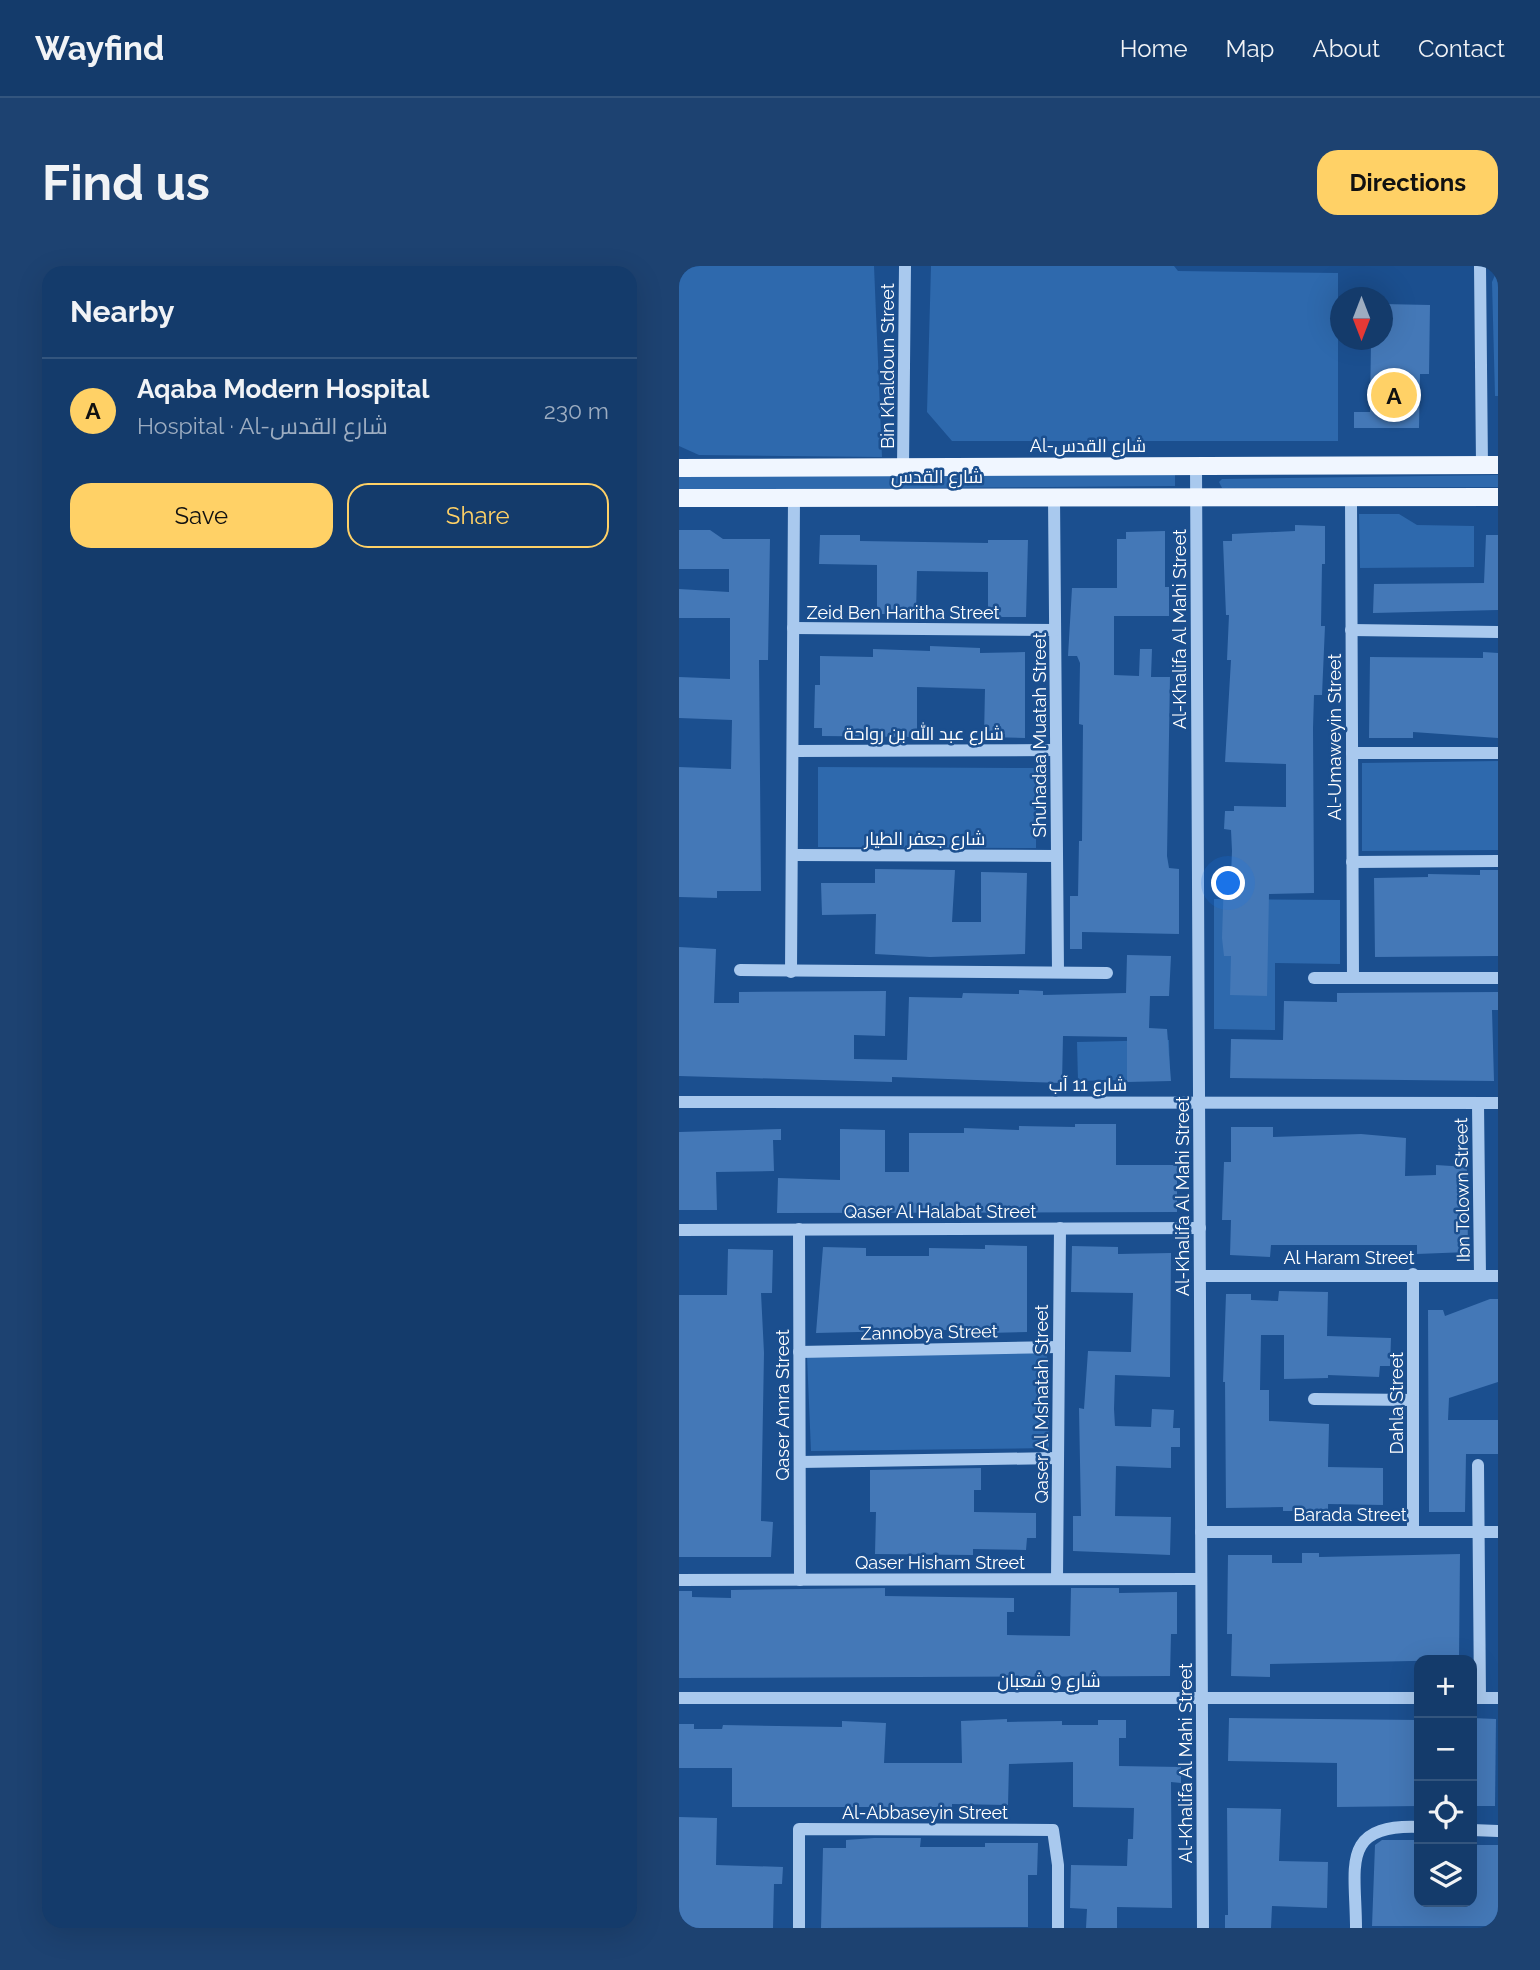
<!DOCTYPE html>
<html lang="en">
<head>
<meta charset="utf-8">
<style>
	:root { --surface:#143b6b; --page:#1d4271; --text:#f1f3f6; --muted:#9dadc1; --line:#33557e; --accent:#ffd166 }
	body { margin:0; font-family:Raleway,Cairo,sans-serif; background:var(--page); color:var(--text) }
	.controls { position:absolute; right:21px; bottom:21px; display:grid; overflow:hidden; border-radius:14px; box-shadow:0 7px 28px #0002 }
	.controls button { width:63px; height:63px; display:grid; place-items:center; padding:0; border:0; border-bottom:2px solid var(--line); background:var(--surface); color:var(--text); font:35px sans-serif }
	.compass { position:absolute; left:651px; top:21px; width:63px; height:63px; border-radius:50%; background:var(--surface); box-shadow:0 7px 28px #0002; rotate:180deg }
	.you { position:absolute; left:550px; top:618px; width:24px; height:24px; margin:-18px; border:5px solid #fff; border-radius:50%; background:#1a73e8; box-shadow:0 0 0 10px #1a73e833 }
	.badge { display:grid; place-items:center; width:46px; height:46px; border-radius:50%; background:var(--accent); color:#111; font-size:23px; font-weight:700 }
	.pin { position:absolute; translate:-50% -50%; border:4px solid #fff; box-shadow:0 2px 7px #0006 }
	.list { margin:0; padding:0; list-style:none }
	h2 { display:flex; justify-content:space-between; align-items:center; height:91px; margin:0; padding:0 28px; font-size:30px }
	h2 small { font-size:23px; font-weight:400; color:var(--muted) }
	.list li { display:grid; grid-template-columns:46px 1fr auto; gap:21px; align-items:center; box-sizing:border-box; height:105px; padding:0 28px; border-top:2px solid var(--line) }
	.list b { display:block; font-size:26px; white-space:nowrap }
	.list p { margin:0; font-size:23px; white-space:nowrap; color:var(--muted) }
	.list em { font-size:23px; font-style:normal; color:var(--muted) }
	.actions { display:flex; gap:14px; padding:21px 28px }
	.actions a { flex:1; padding:16px 0; border:2px solid var(--accent); border-radius:21px; text-align:center; font-size:24px; color:var(--accent) }
	.actions .main { background:var(--accent); color:#111 }
	.icon { flex:none; width:38px; height:38px; fill:none; stroke:currentColor; stroke-width:2; stroke-linecap:round; stroke-linejoin:round }
	.map { position:relative; flex:none; width:819px; height:1662px; overflow:hidden; border-radius:21px }
	header { display:flex; align-items:center; gap:42px; box-sizing:border-box; height:98px; padding:0 35px; background:var(--surface); border-bottom:2px solid var(--line) }
	header strong { font-size:33px }
	nav { display:flex; gap:38px; margin-inline-start:auto; font-size:24px }
	.intro { display:flex; align-items:center; justify-content:space-between; box-sizing:border-box; height:168px; padding:0 42px }
	h1 { margin:0; font-size:49px }
	.button { padding:18px 32px; border-radius:21px; background:var(--accent); color:#111; font-size:24px; font-weight:700 }
	main { display:flex; gap:42px; padding:0 42px }
	aside { flex:1; background:var(--surface); border-radius:21px; box-shadow:0 7px 28px #0002 }
	.map>svg:first-child { display:block }
	.green { fill:#2e69ad }
	.building { fill:#4478b7 }
	.lines { fill:none; stroke-linecap:round; stroke-linejoin:round }
	.minor { stroke:#a9c9ee; stroke-width:12 }
	.major { stroke:#f0f6ff; stroke-width:18 }
	.labels { text-anchor:middle; dominant-baseline:central; stroke-width:5; stroke-linejoin:round; paint-order:stroke }
	.street-label { font-size:18px; fill:#fff; stroke:#1b4f8f }
</style>
</head>
<body>
<header>
<strong>Wayfind</strong>
<nav><a>Home</a><a>Map</a><a>About</a><a>Contact</a></nav>
</header>
<div class="intro"><h1>Find us</h1><a class="button">Directions</a></div>
<main>
<aside>
<h2>Nearby<small></small></h2>
<ul class="list">
<li><span class="badge">A</span><div><b>Aqaba Modern Hospital</b><p>Hospital · Al-شارع القدس</p></div><em>230 m</em></li>
</ul>
<div class="actions"><a class="main">Save</a><a>Share</a></div>
</aside>
<div class="map">
<svg width="819" height="1662" viewBox="0 0 819 1662">
	<rect width="100%" height="100%" fill="#1b4f8f"/>
	<g class="green">
		<polygon points="0,0 195,0 203,191 20,189 0,180"/>
		<polygon points="252,0 495,0 499,5 659,7 659,175 273,175 248,146"/>
		<polygon points="819,2 819,130 816,130 813,16"/>
		<polygon points="496,206 496,220 0,224 0,210"/>
		<polygon points="819,209 819,221 543,222 540,216 543,213"/>
		<polygon points="680,248 720,248 738,259 795,260 795,301 681,302"/>
		<polygon points="819,495 819,584 683,585 683,497"/>
		<polygon points="139,501 357,502 357,582 139,581"/>
		<polygon points="535,633 661,634 661,698 596,697 596,764 535,763"/>
		<polygon points="490,774 491,813 399,815 398,776"/>
		<polygon points="368,1086 370,1182 132,1185 128,1090"/>
	</g>
	<g class="building">
		<polygon points="704,38 751,39 750,108 741,108 740,162 675,162 675,146 691,146 692,74 704,74"/>
		<polygon points="616,259 646,260 646,298 643,298 642,360 646,360 643,429 635,429 634,462 635,627 590,628 588,730 551,729 552,690 545,690 543,672 545,609 552,610 553,585 552,564 545,563 546,545 555,545 555,540 607,541 607,498 546,496 552,394 548,394 550,349 547,349 544,275 553,275 553,268 616,265"/>
		<polygon points="0,264 31,264 44,273 91,273 89,394 80,394 82,625 38,625 38,632 0,631 0,501 52,503 53,454 0,452 0,411 51,413 51,352 0,352 0,323 50,326 50,303 0,303"/>
		<polygon points="486,265 486,321 490,321 490,350 435,350 435,409 460,410 461,383 473,383 472,411 491,411 488,590 490,602 500,603 500,668 403,666 403,683 391,683 391,630 399,630 400,575 403,575 404,459 400,458 401,397 398,390 389,390 393,322 438,322 438,273 447,273 447,266"/>
		<polygon points="141,269 181,269 181,275 309,277 309,274 349,274 347,351 309,351 309,306 238,305 237,348 198,348 198,299 140,298"/>
		<polygon points="807,269 819,269 819,344 694,347 695,318 805,317"/>
		<polygon points="251,380 301,382 301,387 346,386 346,472 305,471 306,423 238,421 238,471 143,470 143,462 135,462 136,419 141,419 141,390 194,391 194,383 251,385"/>
		<polygon points="804,386 819,387 819,472 734,466 734,472 690,472 691,391 804,392"/>
		<polygon points="196,603 276,604 273,656 302,656 302,606 348,607 346,688 251,691 196,688 197,648 143,649 142,617 196,617"/>
		<polygon points="801,604 819,604 819,690 696,691 695,612 749,611 749,608 801,609"/>
		<polygon points="0,681 37,683 35,737 60,737 60,726 207,725 206,770 175,769 175,793 228,794 230,731 283,732 284,727 340,728 340,724 364,725 364,729 447,727 448,689 492,690 490,730 471,730 470,762 488,763 492,815 448,816 448,771 384,770 383,817 213,811 213,816 0,810"/>
		<polygon points="819,726 819,744 813,744 815,815 551,812 552,773 604,774 605,735 658,736 658,727"/>
		<polygon points="396,858 437,858 437,899 498,899 498,946 98,947 99,912 161,914 161,863 206,864 206,906 230,906 230,867 285,867 285,862 340,864 340,860 396,861"/>
		<polygon points="552,861 594,861 594,871 682,868 727,872 726,910 757,909 757,899 788,901 789,986 738,988 738,979 592,979 591,991 551,989 552,954 543,954 545,896 552,896"/>
		<polygon points="102,863 102,874 94,874 95,905 37,906 38,944 0,944 0,866"/>
		<polygon points="306,979 348,980 348,1066 307,1067 307,1063 137,1067 144,981 187,982 187,990 250,990 250,982 306,983"/>
		<polygon points="393,980 439,981 439,988 492,987 491,1111 436,1109 435,1143 436,1160 472,1161 473,1143 495,1144 494,1162 501,1162 501,1181 492,1181 492,1202 437,1200 436,1250 492,1251 491,1289 394,1285 394,1250 402,1250 400,1142 405,1143 409,1085 452,1086 454,1027 392,1026"/>
		<polygon points="49,983 94,984 93,1027 82,1027 85,1087 82,1255 94,1256 92,1291 0,1291 0,1029 48,1029"/>
		<polygon points="600,1025 649,1026 648,1070 712,1072 711,1100 701,1100 700,1111 649,1109 649,1112 605,1113 605,1069 582,1069 581,1124 590,1124 590,1155 650,1158 649,1201 704,1202 704,1239 649,1238 649,1245 604,1245 604,1241 547,1242 546,1116 544,1116 547,1028 572,1028 572,1034 599,1035"/>
		<polygon points="811,1033 819,1033 819,1116 770,1132 769,1154 819,1154 819,1188 787,1188 786,1246 750,1246 749,1044 764,1044 766,1050"/>
		<polygon points="302,1202 302,1224 295,1224 295,1246 357,1247 357,1272 348,1272 347,1284 294,1283 294,1289 196,1288 197,1246 191,1246 191,1204"/>
		<polygon points="623,1287 640,1287 640,1291 781,1288 780,1394 591,1398 591,1411 552,1410 553,1368 548,1368 549,1289 593,1289 593,1297 623,1297"/>
		<polygon points="206,1322 206,1330 335,1332 335,1346 328,1346 328,1369 391,1370 392,1322 440,1322 440,1327 498,1326 498,1368 492,1368 491,1410 0,1412 0,1325 13,1325 13,1331 52,1332 52,1324"/>
		<polygon points="550,1452 740,1454 740,1540 658,1541 658,1497 549,1495"/>
		<polygon points="793,1452 817,1453 816,1540 793,1540"/>
		<polygon points="328,1453 328,1456 383,1455 383,1459 419,1459 419,1454 447,1454 447,1472 440,1472 440,1500 502,1501 502,1517 492,1516 493,1642 438,1641 438,1662 407,1662 408,1643 391,1642 392,1599 448,1600 449,1573 454,1573 455,1542 394,1541 394,1496 330,1498 329,1539 273,1538 273,1541 53,1541 53,1502 0,1502 0,1458 15,1458 15,1463 43,1463 44,1459 163,1461 163,1455 207,1457 205,1497 283,1497 282,1455"/>
		<polygon points="548,1542 602,1543 600,1595 649,1596 648,1642 593,1640 592,1662 546,1662 546,1649 549,1649"/>
		<polygon points="0,1551 38,1552 37,1599 104,1601 103,1618 95,1618 94,1662 0,1662"/>
		<polygon points="195,1572 242,1572 241,1581 306,1581 306,1577 359,1577 358,1609 349,1609 349,1661 142,1662 144,1582 167,1582 167,1574"/>
		<polygon points="703,1574 740,1574 739,1636 793,1636 793,1579 819,1579 819,1660 693,1660 696,1579"/>
	</g>
	<g class="lines">
		<g class="minor">
			<polyline points="801,0 803,199"/>
			<polyline points="517,199 524,1662"/>
			<polyline points="224,201 226,0"/>
			<polyline points="375,231 379,706"/>
			<polyline points="672,231 674,712"/>
			<polyline points="114,362 376,364"/>
			<polyline points="672,364 819,366"/>
			<polyline points="114,485 376,484"/>
			<polyline points="673,487 819,487"/>
			<polyline points="113,589 378,590"/>
			<polyline points="673,596 819,595"/>
			<polyline points="61,704 428,707"/>
			<polyline points="112,706 115,232"/>
			<polyline points="635,712 819,712"/>
			<polyline points="0,836 819,837"/>
			<polyline points="799,838 801,1010"/>
			<polyline points="120,963 121,1314"/>
			<polyline points="0,964 521,962"/>
			<polyline points="734,1008 734,1266"/>
			<polyline points="521,1010 819,1010"/>
			<polyline points="120,1086 380,1081"/>
			<polyline points="635,1133 734,1134"/>
			<polyline points="121,1196 379,1192"/>
			<polyline points="799,1199 801,1432"/>
			<polyline points="522,1266 819,1266"/>
			<polyline points="378,1313 381,962"/>
			<polyline points="0,1314 522,1313"/>
			<polyline points="0,1432 740,1432"/>
			<polyline points="793,1432 819,1432"/>
			<polyline points="793,1564 819,1565"/>
			<polyline points="120,1662 120,1563 374,1564 379,1599 379,1662"/>
			<path d="M677 1662C677 1601 660 1558 740 1561"/>
		</g>
		<g class="major">
			<polyline points="0,202 819,199"/>
			<polyline points="0,232 819,231"/>
		</g>
	</g>
	<g class="labels">
		<g class="street-label">
			<text transform="translate(208 100) rotate(-90)">Bin Khaldoun Street</text>
			<text x="409" y="179">Al-شارع القدس</text>
			<text x="258" y="210">شارع القدس</text>
			<text x="224" y="346">Zeid Ben Haritha Street</text>
			<text transform="translate(500 363) rotate(-90)">Al-Khalifa Al Mahi Street</text>
			<text x="245" y="467">شارع عبد الله بن رواحة</text>
			<text transform="translate(360 469) rotate(-90)">Shuhadaa Muatah Street</text>
			<text transform="translate(655 471) rotate(-90)">Al-Umaweyin Street</text>
			<text x="246" y="572">شارع جعفر الطيار</text>
			<text x="409" y="818">شارع 11 آب</text>
			<text transform="translate(783 924) rotate(-91)">Ibn Tolown Street</text>
			<text transform="translate(503 930) rotate(-90)">Al-Khalifa Al Mahi Street</text>
			<text x="261" y="945">Qaser Al Halabat Street</text>
			<text x="670" y="991">Al Haram Street</text>
			<text transform="translate(250 1066) rotate(-1)">Zannobya Street</text>
			<text transform="translate(717 1137) rotate(-90)">Dahla Street</text>
			<text transform="translate(362 1138) rotate(-90)">Qaser Al Mshatah Street</text>
			<text transform="translate(103 1139) rotate(-90)">Qaser Amra Street</text>
			<text x="671" y="1248">Barada Street</text>
			<text x="261" y="1296">Qaser Hisham Street</text>
			<text x="370" y="1414">شارع 9 شعبان</text>
			<text transform="translate(506 1497) rotate(-90)">Al-Khalifa Al Mahi Street</text>
			<text x="246" y="1546">Al-Abbaseyin Street</text>
		</g>
	</g>
</svg>
<div class="controls">
<button>+</button>
<button>−</button>
<button><svg class="icon" aria-label="locate" viewBox="0 0 24 24"><circle cx="12" cy="12" r="6"/><path d="M12 2v4M12 18v4M2 12h4M18 12h4"/></svg></button>
<button><svg class="icon" aria-label="layers" viewBox="0 0 24 24"><path d="M12 4l9 5-9 5-9-5zM3 14l9 5 9-5"/></svg></button>
</div>
<svg class="compass" viewBox="-18 -18 36 36"><path d="M0-13l5 13h-10z" fill="#e53935"/><path d="M0 13l5-13h-10z" fill="#9dadc1"/></svg>
<div class="you"></div>
<div class="pin badge" style="left:715px;top:129px">A</div>
</div>
</main>
</body>
</html>
